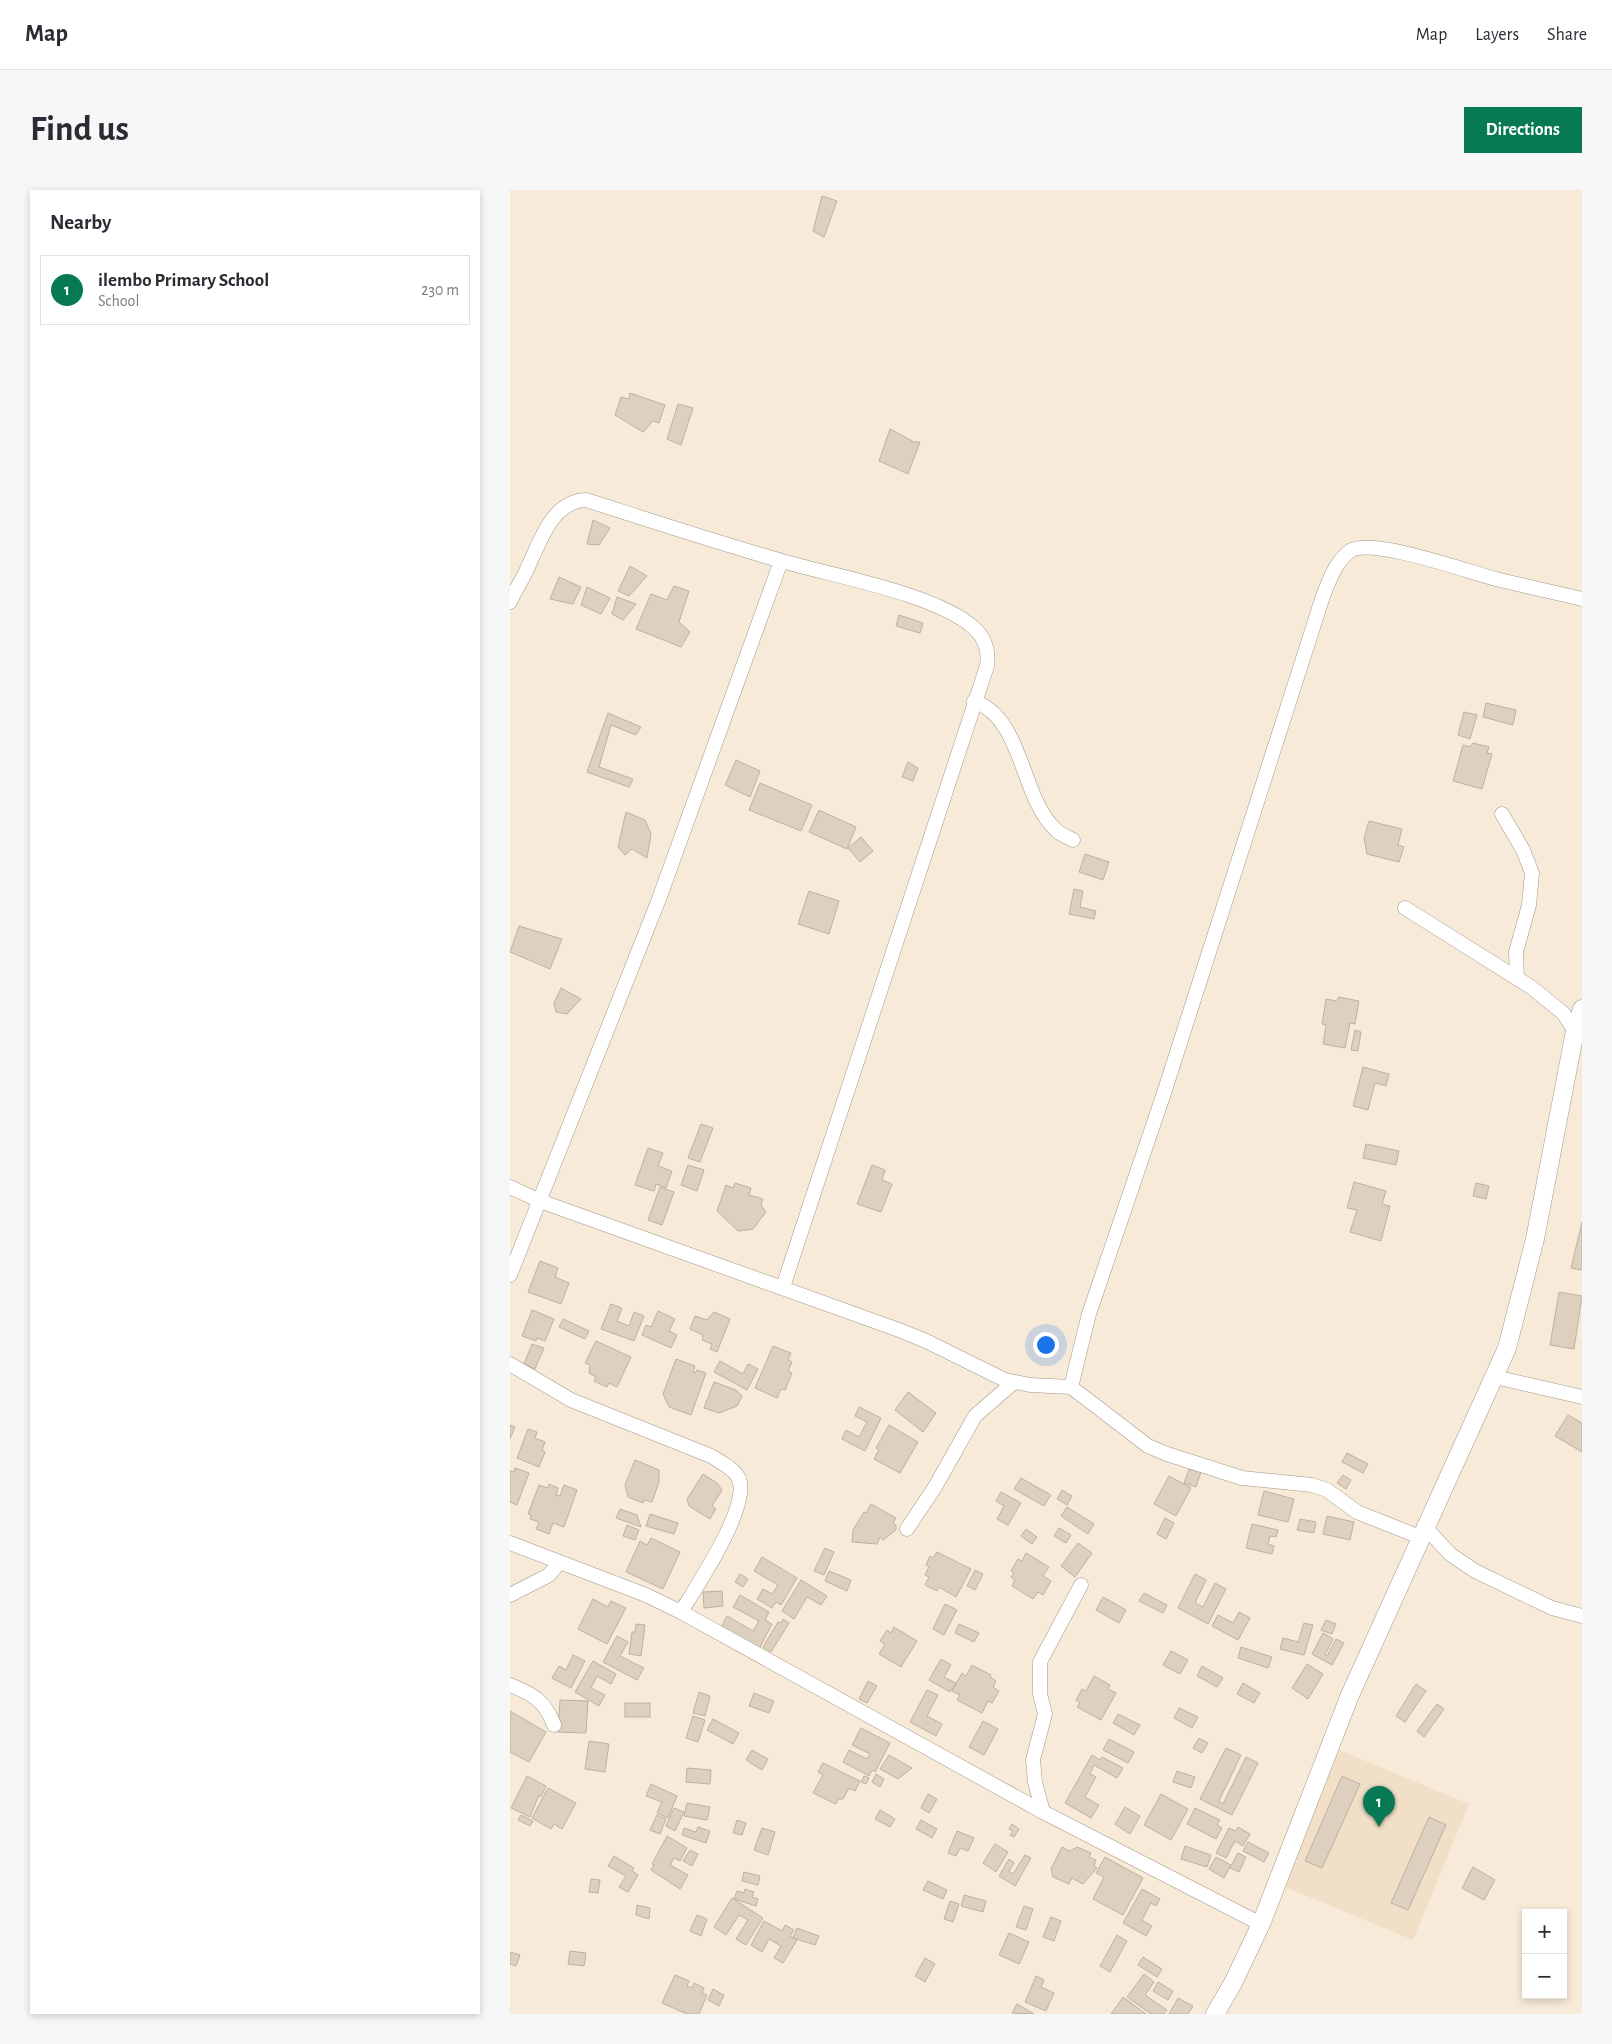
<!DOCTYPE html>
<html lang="en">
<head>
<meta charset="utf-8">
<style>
	:root { --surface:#fff; --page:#f7f7f7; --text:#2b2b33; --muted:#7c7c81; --line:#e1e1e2; --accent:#087955 }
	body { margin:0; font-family:"Alegreya Sans",sans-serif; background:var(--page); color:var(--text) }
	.controls { position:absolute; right:15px; bottom:15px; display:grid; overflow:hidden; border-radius:0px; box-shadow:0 2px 8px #0003 }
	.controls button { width:45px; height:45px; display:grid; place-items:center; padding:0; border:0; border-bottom:1px solid var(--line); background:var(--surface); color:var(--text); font:25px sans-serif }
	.you { position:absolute; left:535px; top:1154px; width:18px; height:18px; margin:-12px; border:4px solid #fff; border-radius:50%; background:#1a73e8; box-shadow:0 0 0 8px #1a73e833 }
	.badge { display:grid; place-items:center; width:32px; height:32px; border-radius:50%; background:var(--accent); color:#fff; font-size:16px; font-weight:700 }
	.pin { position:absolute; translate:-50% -41px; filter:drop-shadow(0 1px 2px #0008) }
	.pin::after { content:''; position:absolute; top:26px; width:18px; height:15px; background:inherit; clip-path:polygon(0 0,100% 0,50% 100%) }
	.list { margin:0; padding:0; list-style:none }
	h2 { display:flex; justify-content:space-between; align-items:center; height:65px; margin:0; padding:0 20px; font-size:21px }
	h2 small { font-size:16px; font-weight:400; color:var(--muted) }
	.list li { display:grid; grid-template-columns:32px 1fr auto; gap:15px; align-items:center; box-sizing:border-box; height:70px; margin:0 10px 10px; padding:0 10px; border:1px solid var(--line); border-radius:0px }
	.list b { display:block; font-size:19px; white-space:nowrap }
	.list p { margin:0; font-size:16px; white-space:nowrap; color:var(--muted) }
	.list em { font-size:16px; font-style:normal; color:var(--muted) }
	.map { position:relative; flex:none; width:1072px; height:1824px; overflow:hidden; border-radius:0px }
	header { display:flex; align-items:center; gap:30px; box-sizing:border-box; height:70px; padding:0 25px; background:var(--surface); border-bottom:1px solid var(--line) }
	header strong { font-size:24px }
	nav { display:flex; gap:28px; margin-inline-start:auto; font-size:18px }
	.intro { display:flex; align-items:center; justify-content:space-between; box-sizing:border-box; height:120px; padding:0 30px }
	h1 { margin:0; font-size:35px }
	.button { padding:12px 22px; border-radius:0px; background:var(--accent); color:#fff; font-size:18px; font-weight:700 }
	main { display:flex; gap:30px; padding:0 30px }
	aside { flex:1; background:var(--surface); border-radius:0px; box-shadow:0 2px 8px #0003 }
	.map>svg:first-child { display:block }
	.built { fill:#f1dfc7 }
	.building { fill:#ddd0bf; stroke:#beb1a1 }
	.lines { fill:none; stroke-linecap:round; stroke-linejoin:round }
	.minor-casing { stroke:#a39787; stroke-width:15 }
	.tertiary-casing { stroke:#a39787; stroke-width:19 }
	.minor { stroke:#fff; stroke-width:14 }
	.tertiary { stroke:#fff; stroke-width:18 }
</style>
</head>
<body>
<header>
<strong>Map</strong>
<nav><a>Map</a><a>Layers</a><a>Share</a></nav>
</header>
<div class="intro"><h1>Find us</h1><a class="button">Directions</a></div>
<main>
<aside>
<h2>Nearby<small></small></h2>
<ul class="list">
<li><span class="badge">1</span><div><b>ilembo Primary School</b><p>School</p></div><em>230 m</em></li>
</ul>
</aside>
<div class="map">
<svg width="1072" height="1824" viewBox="0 0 1072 1824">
	<rect width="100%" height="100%" fill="#f8ead9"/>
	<polygon class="built" points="829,1560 959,1614 903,1750 773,1696"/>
	<g class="building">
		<polygon points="312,6 327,11 314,47 303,41"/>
		<polygon points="120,203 155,215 149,233 143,231 133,242 105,225 111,207 119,209"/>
		<polygon points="168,214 183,218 171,255 157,249"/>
		<polygon points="380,239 404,252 410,252 398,284 369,271"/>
		<polygon points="83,330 100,338 89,355 77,354"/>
		<polygon points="120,376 137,386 119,406 108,401"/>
		<polygon points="49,387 71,397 63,414 40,409"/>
		<polygon points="164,396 179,401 169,432 180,442 171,457 126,439 141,404 157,410"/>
		<polygon points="77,397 100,408 91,424 71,415"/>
		<polygon points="107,407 126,414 113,430 102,424"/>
		<polygon points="389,425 413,433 410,443 386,436"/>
		<polygon points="976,513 1006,520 1003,535 973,527"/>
		<polygon points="954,522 967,525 960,549 948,545"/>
		<polygon points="98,523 131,537 126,545 101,535 89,577 123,589 119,597 77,582"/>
		<polygon points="963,553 979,557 977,563 982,564 972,599 943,591 953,555 960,557"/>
		<polygon points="226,570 250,581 240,607 215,595"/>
		<polygon points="398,572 408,578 403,591 392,587"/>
		<polygon points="250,593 302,615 291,641 239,620"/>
		<polygon points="309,620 346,637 337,659 299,642"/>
		<polygon points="116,622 135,630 141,644 137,668 122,659 115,665 108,657"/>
		<polygon points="859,631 892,639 888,655 894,657 889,672 857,664 854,648"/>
		<polygon points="351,647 363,661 350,672 338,658"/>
		<polygon points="575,664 599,672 593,690 569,682"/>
		<polygon points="564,699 573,701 570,717 586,721 584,729 559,724"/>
		<polygon points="299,701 329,711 319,744 288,734"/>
		<polygon points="9,736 52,749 40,779 0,762"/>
		<polygon points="51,798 71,809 57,824 46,822 44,813"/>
		<polygon points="829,807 849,811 845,834 840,833 835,858 813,854 816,835 812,834 816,809 826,811"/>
		<polygon points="845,840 851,842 848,861 841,860"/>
		<polygon points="853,877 879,884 876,896 865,893 858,920 843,916"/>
		<polygon points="191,934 203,938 190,972 178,968"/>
		<polygon points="856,954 889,961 886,975 853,968"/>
		<polygon points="138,958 153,963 148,976 162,981 156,998 146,994 144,1001 125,995"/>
		<polygon points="178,975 194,980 187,1001 171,995"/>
		<polygon points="362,975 375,980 372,990 382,994 371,1022 347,1014"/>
		<polygon points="844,992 876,1001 872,1014 880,1016 871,1051 840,1042 847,1020 837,1018"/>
		<polygon points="225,993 241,998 239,1005 253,1009 251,1015 256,1022 243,1039 228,1041 207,1021 216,995 223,998"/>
		<polygon points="966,993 979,996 976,1009 963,1006"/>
		<polygon points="150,997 164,1002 152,1035 138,1030"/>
		<polygon points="1072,1032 1072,1080 1061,1078"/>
		<polygon points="30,1071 48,1078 45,1087 59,1093 51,1114 18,1102"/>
		<polygon points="1049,1102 1072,1106 1064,1159 1040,1155"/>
		<polygon points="101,1114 112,1118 107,1131 119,1136 124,1122 134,1126 124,1151 91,1139"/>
		<polygon points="22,1120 44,1129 35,1151 27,1148 26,1151 12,1146"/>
		<polygon points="148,1121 165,1129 159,1141 167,1145 161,1158 132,1145 136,1135 141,1137"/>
		<polygon points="204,1122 220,1129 207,1162 200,1159 202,1154 192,1150 193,1145 180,1139 185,1126 197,1130"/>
		<polygon points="53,1129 79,1141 75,1149 49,1137"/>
		<polygon points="86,1151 121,1167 107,1197 99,1193 97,1197 84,1191 86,1187 79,1183 80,1175 75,1173"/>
		<polygon points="22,1154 34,1158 25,1179 14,1174"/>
		<polygon points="263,1156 281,1163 278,1170 282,1172 278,1181 282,1183 275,1200 271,1199 267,1208 245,1198"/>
		<polygon points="166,1169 185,1176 183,1182 185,1183 187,1180 196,1183 181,1225 159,1217 153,1204"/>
		<polygon points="210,1171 233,1184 238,1174 248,1179 237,1200 204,1182"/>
		<polygon points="204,1192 226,1200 232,1206 227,1216 209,1223 194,1218"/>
		<polygon points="398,1202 426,1223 413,1242 385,1220"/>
		<polygon points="349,1217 371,1228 355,1261 332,1249 336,1240 349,1247 357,1232 345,1226"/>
		<polygon points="1058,1225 1072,1233 1072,1262 1045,1246"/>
		<polygon points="0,1235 5,1237 0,1249"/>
		<polygon points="379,1235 408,1252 390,1283 364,1269 369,1260 366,1258"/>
		<polygon points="18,1239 27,1242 25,1248 35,1252 32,1260 35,1262 29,1277 7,1268"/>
		<polygon points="837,1263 858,1274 853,1283 832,1272"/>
		<polygon points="125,1270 149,1280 149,1292 142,1312 134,1310 133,1313 118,1307 115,1295"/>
		<polygon points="5,1278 19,1283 7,1315 0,1312 0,1281 4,1282"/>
		<polygon points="679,1279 691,1282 686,1297 674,1293"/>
		<polygon points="193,1284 207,1293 212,1300 202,1316 206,1319 200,1329 179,1316 177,1309"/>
		<polygon points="833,1285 841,1290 836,1299 827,1293"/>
		<polygon points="659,1286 681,1298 666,1326 644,1314"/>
		<polygon points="511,1288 541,1305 534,1316 504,1299"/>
		<polygon points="39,1294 48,1298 46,1305 50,1306 54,1295 67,1300 54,1337 43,1333 39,1344 26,1339 29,1332 20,1329 21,1325 18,1324 29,1295 38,1298"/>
		<polygon points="552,1300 562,1306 557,1315 547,1309"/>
		<polygon points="754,1301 784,1309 778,1332 748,1325"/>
		<polygon points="491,1302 511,1313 498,1335 487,1329 494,1316 486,1311"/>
		<polygon points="361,1314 386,1328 383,1333 386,1335 386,1340 373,1350 370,1347 367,1354 342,1352 343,1340 354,1322 356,1323"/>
		<polygon points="557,1317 584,1334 578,1344 551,1326"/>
		<polygon points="110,1319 127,1325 131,1337 106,1328"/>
		<polygon points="140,1324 168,1333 164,1344 136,1336"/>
		<polygon points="817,1326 844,1332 840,1350 813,1344"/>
		<polygon points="655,1328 664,1333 656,1349 647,1344"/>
		<polygon points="790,1329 806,1332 804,1343 787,1340"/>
		<polygon points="742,1334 768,1340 766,1347 760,1346 758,1354 764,1356 762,1364 736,1358"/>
		<polygon points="117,1335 129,1340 125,1350 113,1346"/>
		<polygon points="549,1338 561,1345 556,1353 544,1346"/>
		<polygon points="516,1339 527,1347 522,1354 511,1346"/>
		<polygon points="141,1348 170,1362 153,1399 116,1382 130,1351 137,1355"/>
		<polygon points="568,1353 582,1363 565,1387 551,1376"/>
		<polygon points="315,1358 324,1362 314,1385 304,1381"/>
		<polygon points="427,1362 461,1379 446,1407 429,1397 427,1401 415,1395 419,1387 415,1385 419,1377 416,1375 420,1366 423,1368"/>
		<polygon points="516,1363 539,1377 533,1386 541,1391 533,1405 528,1402 523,1409 502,1396 505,1390 501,1387 504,1383 501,1381 508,1369 512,1371"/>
		<polygon points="252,1367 287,1388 271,1415 266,1412 262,1418 247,1409 253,1399 262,1404 268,1395 244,1381"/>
		<polygon points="465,1380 473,1384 465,1400 457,1396"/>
		<polygon points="319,1381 341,1390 337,1401 315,1391"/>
		<polygon points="230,1384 238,1389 233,1397 225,1392"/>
		<polygon points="685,1384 696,1390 685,1413 693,1417 705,1393 716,1399 698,1434 668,1418"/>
		<polygon points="291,1390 317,1406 311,1415 297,1407 284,1429 272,1421"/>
		<polygon points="212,1401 213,1416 194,1418 193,1402"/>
		<polygon points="634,1403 657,1415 653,1423 629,1411"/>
		<polygon points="230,1405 259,1422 255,1430 262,1434 249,1459 211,1437 217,1426 243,1441 249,1431 223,1417"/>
		<polygon points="593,1407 616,1420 609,1433 586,1420"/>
		<polygon points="83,1409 98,1417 101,1411 116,1418 97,1454 68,1439"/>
		<polygon points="435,1414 447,1420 434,1445 423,1439"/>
		<polygon points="729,1422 740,1428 728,1450 702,1436 708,1425 723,1433"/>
		<polygon points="273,1429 279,1433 261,1462 253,1457 268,1432 271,1433"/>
		<polygon points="816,1430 826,1434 822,1444 811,1440"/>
		<polygon points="794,1433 803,1435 794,1465 770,1459 773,1448 788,1452"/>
		<polygon points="126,1434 135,1435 131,1466 119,1464 122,1442 125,1442"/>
		<polygon points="449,1434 469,1443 464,1452 445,1443"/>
		<polygon points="384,1437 407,1451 391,1477 369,1464 375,1454 370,1451 377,1440 381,1443"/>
		<polygon points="813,1443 823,1449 815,1465 817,1466 826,1449 834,1453 822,1475 802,1464"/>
		<polygon points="107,1446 118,1452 110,1466 134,1478 127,1490 93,1472"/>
		<polygon points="731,1457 762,1467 758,1478 728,1468"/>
		<polygon points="661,1461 678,1470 670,1484 653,1475"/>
		<polygon points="63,1465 75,1471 61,1498 42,1488 49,1476 56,1480"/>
		<polygon points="431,1469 441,1475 434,1487 446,1493 440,1502 419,1490"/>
		<polygon points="83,1471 106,1484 101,1494 87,1486 81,1498 95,1505 89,1516 65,1502"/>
		<polygon points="797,1474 813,1484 798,1509 782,1498"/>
		<polygon points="462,1475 481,1485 480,1487 486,1491 483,1497 489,1501 482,1513 478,1511 472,1523 447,1510 450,1505 442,1501 452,1483 456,1486"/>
		<polygon points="692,1476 713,1488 707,1497 687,1486"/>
		<polygon points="584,1486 600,1495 598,1499 606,1503 591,1530 567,1517 570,1513 566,1510 572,1499 576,1501"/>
		<polygon points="358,1491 367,1496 357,1513 349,1509"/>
		<polygon points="733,1493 750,1503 744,1513 727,1504"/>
		<polygon points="906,1494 916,1501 895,1532 886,1526"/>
		<polygon points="417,1500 428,1505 417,1526 432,1534 426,1546 400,1532"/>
		<polygon points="189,1502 200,1506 195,1526 183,1523"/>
		<polygon points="244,1503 264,1511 259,1523 239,1516"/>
		<polygon points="50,1510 78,1511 76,1543 48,1542"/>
		<rect x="115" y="1513" width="25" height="14"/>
		<polygon points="927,1514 934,1519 914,1547 907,1541"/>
		<polygon points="669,1518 688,1527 682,1538 664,1528"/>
		<polygon points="0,1521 36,1542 19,1572 0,1562"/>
		<polygon points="608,1524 630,1535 624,1545 603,1533"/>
		<polygon points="183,1526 195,1530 188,1552 176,1548"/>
		<polygon points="203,1529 229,1543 223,1554 197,1540"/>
		<polygon points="473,1531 488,1539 474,1565 459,1557"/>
		<polygon points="351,1538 380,1553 365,1582 362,1580 359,1586 333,1572 339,1560 357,1569 360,1564 342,1555"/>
		<polygon points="689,1548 698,1553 692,1563 683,1558"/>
		<polygon points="599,1549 624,1562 618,1573 593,1560"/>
		<polygon points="79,1551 99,1554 95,1582 75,1579"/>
		<polygon points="716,1558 731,1565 709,1611 713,1614 736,1567 748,1573 722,1625 690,1609"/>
		<polygon points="242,1560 258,1569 252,1580 236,1570"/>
		<polygon points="379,1565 402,1578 388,1589 370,1579"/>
		<polygon points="582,1565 590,1570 592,1567 613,1578 607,1588 584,1575 580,1584 586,1587 575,1607 589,1615 581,1628 555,1613"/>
		<polygon points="313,1573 350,1591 345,1601 339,1598 333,1609 328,1609 326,1614 303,1603 313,1585 308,1582"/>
		<polygon points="177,1578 201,1580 200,1594 176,1592"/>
		<polygon points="667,1581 685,1587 681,1598 663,1592"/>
		<polygon points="366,1584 374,1589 370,1597 362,1592"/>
		<polygon points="17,1586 36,1596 31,1607 29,1605 20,1627 1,1618"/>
		<polygon points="354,1586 359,1588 356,1594 351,1592"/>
		<polygon points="832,1586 850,1594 812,1678 795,1671"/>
		<polygon points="141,1594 167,1606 158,1628 147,1623 152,1612 136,1606"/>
		<polygon points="38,1598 66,1613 52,1639 44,1634 41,1639 22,1628"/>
		<polygon points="418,1604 427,1609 419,1623 411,1618"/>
		<polygon points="651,1604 678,1619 661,1650 634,1635"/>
		<polygon points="177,1613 200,1617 197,1630 174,1626"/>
		<polygon points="615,1617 630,1626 620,1644 605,1634"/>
		<polygon points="164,1618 174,1622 165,1641 156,1636"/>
		<polygon points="685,1618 710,1630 707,1635 712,1638 706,1649 677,1634"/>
		<polygon points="370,1620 385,1629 380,1637 365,1629"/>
		<polygon points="11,1625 23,1631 20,1636 8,1630"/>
		<polygon points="147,1625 156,1629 150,1644 140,1640"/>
		<polygon points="919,1627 936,1635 898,1720 881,1713"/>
		<polygon points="227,1630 236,1633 232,1645 223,1643"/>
		<polygon points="411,1630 427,1639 422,1648 406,1639"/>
		<polygon points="502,1634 509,1639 504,1647 500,1645 503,1641 499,1639"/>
		<polygon points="188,1637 200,1641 196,1653 172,1645 174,1638 186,1642"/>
		<polygon points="728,1637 740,1644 733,1656 725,1651 716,1668 706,1663 719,1638 726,1641"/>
		<polygon points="252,1638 265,1642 258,1665 244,1660"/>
		<polygon points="447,1641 464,1648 458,1661 450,1658 446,1666 438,1663"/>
		<polygon points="157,1646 177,1658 170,1671 164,1668 160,1675 178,1685 170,1699 141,1680 144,1675 142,1674"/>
		<polygon points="738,1652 759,1663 754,1672 733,1661"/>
		<polygon points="485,1654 498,1662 486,1682 473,1673"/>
		<polygon points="675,1656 701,1665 697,1677 671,1669"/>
		<polygon points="552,1657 560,1661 567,1657 581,1663 579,1667 586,1670 584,1676 587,1678 573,1694 562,1688 559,1694 543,1687 541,1679"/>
		<polygon points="180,1660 188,1664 182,1676 173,1671"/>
		<polygon points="728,1663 736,1667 729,1682 720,1678"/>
		<polygon points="515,1665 521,1668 505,1696 489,1686 499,1669 504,1673 499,1681 503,1684"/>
		<polygon points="104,1666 124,1678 122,1681 128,1685 118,1702 109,1697 116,1686 98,1676"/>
		<polygon points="595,1667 633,1688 613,1725 583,1709 594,1687 586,1683"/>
		<polygon points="706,1667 721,1675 714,1688 699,1679"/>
		<polygon points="963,1677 985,1690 974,1710 952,1698"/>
		<polygon points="234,1682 250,1686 248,1695 232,1691"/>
		<polygon points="81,1689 90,1690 88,1703 79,1702"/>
		<polygon points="418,1691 437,1700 433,1709 413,1700"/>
		<polygon points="235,1699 244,1702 242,1707 248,1709 246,1716 224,1709 227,1701 234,1703"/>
		<polygon points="632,1699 650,1709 646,1716 641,1713 632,1730 642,1736 636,1746 613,1733"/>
		<polygon points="454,1705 476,1711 473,1722 451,1716"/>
		<polygon points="222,1708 253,1728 236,1755 226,1749 238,1730 229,1725 216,1745 204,1737"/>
		<polygon points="440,1711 449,1714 443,1732 434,1729"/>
		<polygon points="127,1715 140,1718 139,1729 126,1725"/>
		<polygon points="514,1716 523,1719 516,1740 506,1737"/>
		<polygon points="187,1725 197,1729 191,1746 180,1741"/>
		<polygon points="541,1727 551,1731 544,1751 533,1747"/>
		<polygon points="254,1731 272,1741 275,1735 284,1740 280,1746 287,1750 273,1773 264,1768 271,1756 259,1749 252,1762 241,1755"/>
		<polygon points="287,1738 309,1746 305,1755 283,1748"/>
		<polygon points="499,1743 519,1752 509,1774 489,1765"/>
		<polygon points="607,1745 617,1751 600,1782 590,1776"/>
		<polygon points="60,1761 76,1763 74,1776 58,1774"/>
		<polygon points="0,1762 10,1765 6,1776 0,1774"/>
		<polygon points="633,1767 652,1779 647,1787 628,1775"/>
		<polygon points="415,1768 425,1774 415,1792 405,1786"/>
		<polygon points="634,1784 644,1792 635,1805 657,1820 654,1824 641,1824 617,1807"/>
		<polygon points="165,1785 179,1791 177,1796 182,1798 184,1793 194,1798 192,1803 197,1805 189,1824 177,1824 152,1813"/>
		<polygon points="526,1786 534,1790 531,1797 544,1803 536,1821 515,1812"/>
		<polygon points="648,1792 663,1801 658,1810 643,1801"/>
		<polygon points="203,1799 214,1805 209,1816 198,1810"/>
		<polygon points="613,1807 636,1824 601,1824"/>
		<polygon points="668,1808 683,1816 678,1824 659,1824"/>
		<polygon points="507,1814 524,1824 502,1823"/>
	</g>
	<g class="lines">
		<g class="minor-casing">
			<g id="minor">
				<path d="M0 412C5 400 13 389 18 377 30 352 42 311 76 310 142 331 206 352 272 371 323 386 427 404 464 438 476 449 479 461 477 476L273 1097"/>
				<path d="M464 511C514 529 510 607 546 640 551 645 558 647 563 650"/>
				<polyline points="992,624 1013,660 1022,683 1019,715 1006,762 1007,788"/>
				<polyline points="895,718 1021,797 1053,823 1065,841"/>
				<polyline points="0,997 30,1011 389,1140 416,1151 495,1190 520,1195 561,1197 638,1256 657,1264 732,1288 802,1295 817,1300 847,1322 910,1347"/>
				<polyline points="0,1085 149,709 271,371"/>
				<path d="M0 1174 61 1210 201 1266C210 1272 223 1278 228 1287 243 1313 186 1397 171 1422"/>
				<polyline points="985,1187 1072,1207"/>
				<path d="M561 1197 579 1124 654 903 813 406C819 391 826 371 840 361 862 347 959 382 986 389 1014 396 1043 402 1072 409"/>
				<polyline points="914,1336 940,1364 965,1381 1042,1418 1072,1426"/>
				<polyline points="397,1339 425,1297 465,1226 504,1192"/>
				<polyline points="0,1353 136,1405 171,1422 533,1622 751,1734"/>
				<polyline points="0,1405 39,1385 49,1373"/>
				<path d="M0 1495C23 1504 35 1511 44 1535"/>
				<polyline points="533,1622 525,1592 523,1570 535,1524 530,1504 530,1472 571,1395"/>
			</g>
		</g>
		<g class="tertiary-casing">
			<polyline id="tertiary" points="705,1824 723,1793 751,1734 840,1505 997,1158 1025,1049 1065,841 1072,819"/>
		</g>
		<use href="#minor" class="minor"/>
		<use href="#tertiary" class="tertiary"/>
	</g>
</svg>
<div class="controls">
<button>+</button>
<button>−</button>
</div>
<div class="you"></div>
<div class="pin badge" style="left:869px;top:1637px">1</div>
</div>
</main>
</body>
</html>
